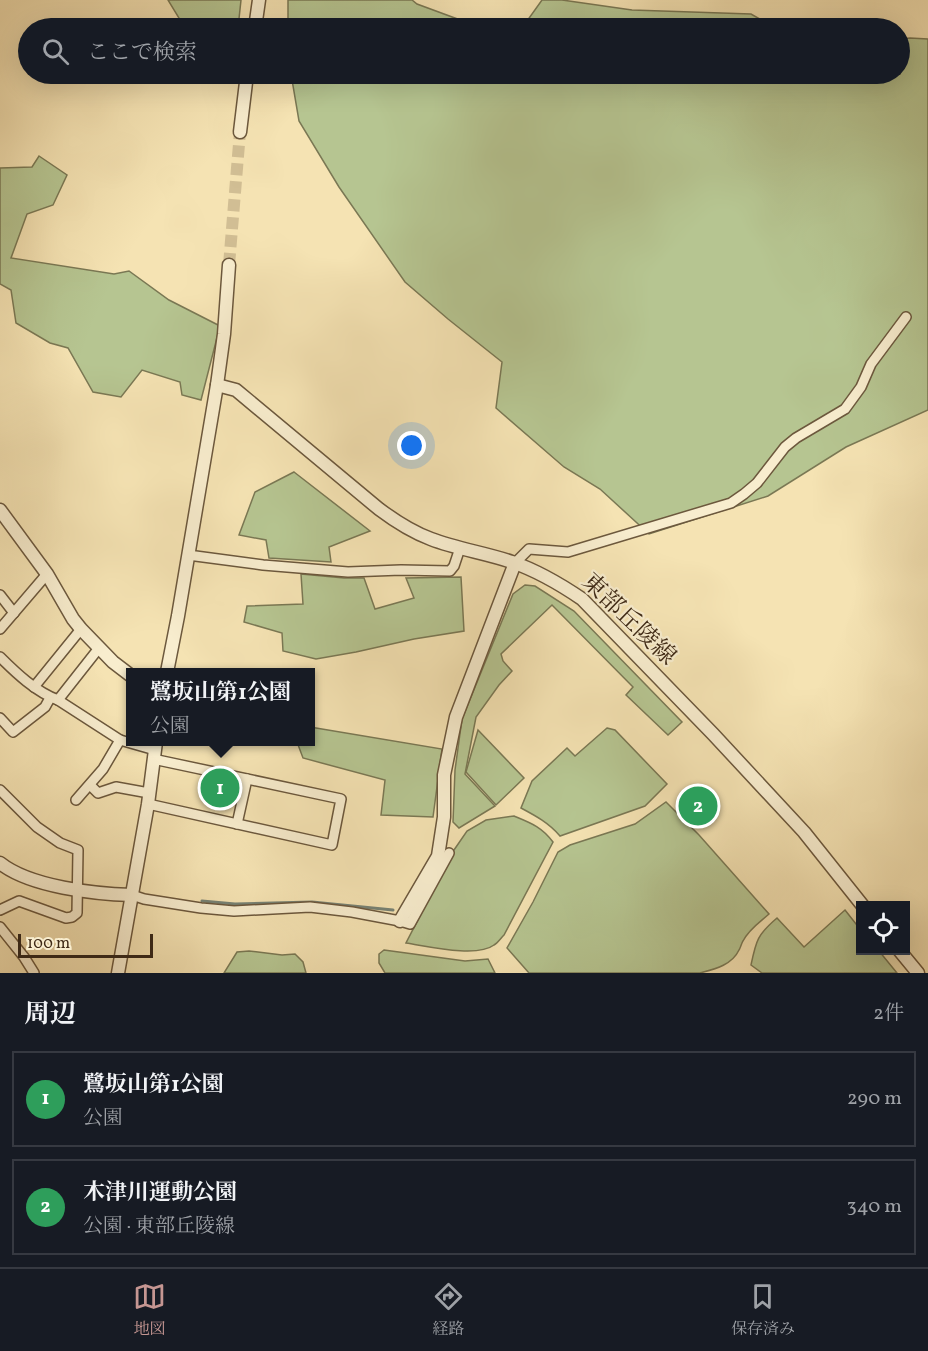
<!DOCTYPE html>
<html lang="ja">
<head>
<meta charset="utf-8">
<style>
	:root { --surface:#171b24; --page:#20242c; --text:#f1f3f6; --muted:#9ea1a6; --line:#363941; --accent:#c59692 }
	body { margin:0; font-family:Vollkorn,"Noto Serif JP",serif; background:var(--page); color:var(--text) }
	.controls { position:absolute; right:18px; bottom:18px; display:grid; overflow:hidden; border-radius:0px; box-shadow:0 6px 24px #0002 }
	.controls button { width:54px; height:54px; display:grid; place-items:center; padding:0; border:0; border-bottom:2px solid var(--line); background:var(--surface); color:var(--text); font:30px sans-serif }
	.scale { position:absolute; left:18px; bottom:15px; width:135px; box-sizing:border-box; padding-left:6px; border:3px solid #3f2a16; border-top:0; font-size:16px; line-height:21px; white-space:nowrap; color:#3f2a16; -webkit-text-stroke:4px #f8edce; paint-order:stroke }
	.you { position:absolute; left:412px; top:446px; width:21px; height:21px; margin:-15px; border:4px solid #fff; border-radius:50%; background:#1a73e8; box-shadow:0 0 0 9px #1a73e833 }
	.badge { display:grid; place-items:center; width:39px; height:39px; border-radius:50%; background:var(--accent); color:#fff; font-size:20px; font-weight:700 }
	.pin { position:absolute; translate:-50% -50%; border:3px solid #fff; box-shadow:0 2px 6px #0006 }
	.popup { position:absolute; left:126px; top:668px; width:189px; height:78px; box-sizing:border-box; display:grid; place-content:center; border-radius:0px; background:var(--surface); filter:drop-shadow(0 2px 4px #0005); font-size:20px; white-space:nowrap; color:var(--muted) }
	.popup b { font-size:22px; color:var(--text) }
	.popup::after { content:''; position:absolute; left:50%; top:100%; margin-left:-12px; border:12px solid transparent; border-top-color:var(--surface) }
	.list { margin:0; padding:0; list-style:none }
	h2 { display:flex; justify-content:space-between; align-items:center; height:78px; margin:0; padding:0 24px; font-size:26px }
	h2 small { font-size:20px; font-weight:400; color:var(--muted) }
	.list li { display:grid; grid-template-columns:39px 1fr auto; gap:18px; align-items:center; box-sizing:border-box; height:96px; margin:0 12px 12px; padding:0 12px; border:2px solid var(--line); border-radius:0px }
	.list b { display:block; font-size:22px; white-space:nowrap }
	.list p { margin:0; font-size:20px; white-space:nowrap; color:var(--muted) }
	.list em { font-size:20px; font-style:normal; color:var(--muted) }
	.icon { flex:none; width:33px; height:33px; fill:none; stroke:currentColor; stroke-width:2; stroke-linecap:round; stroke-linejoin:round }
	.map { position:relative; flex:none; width:928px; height:973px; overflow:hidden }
	.search { position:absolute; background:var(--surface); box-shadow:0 6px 24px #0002; left:18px; right:18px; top:18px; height:66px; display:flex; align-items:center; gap:15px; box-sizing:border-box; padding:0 21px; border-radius:33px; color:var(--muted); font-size:22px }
	.sheet { height:294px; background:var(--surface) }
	nav { display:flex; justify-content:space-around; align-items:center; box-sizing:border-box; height:84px; border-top:2px solid var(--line); background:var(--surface); font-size:16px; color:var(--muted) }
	nav a { display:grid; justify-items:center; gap:3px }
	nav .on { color:var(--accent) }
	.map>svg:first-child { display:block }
	.green { fill:#b6c591; stroke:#7a7854; stroke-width:1.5 }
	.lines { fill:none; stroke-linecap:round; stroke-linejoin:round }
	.stream { stroke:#778274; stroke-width:3 }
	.tertiary-tunnel { stroke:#d1be94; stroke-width:12; stroke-dasharray:12 6; stroke-linecap:butt }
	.minor-casing { stroke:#6c583d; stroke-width:12 }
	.tertiary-casing { stroke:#6c583d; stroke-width:15 }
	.minor { stroke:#f8edce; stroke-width:9 }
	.tertiary { stroke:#f8edce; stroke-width:12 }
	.labels { text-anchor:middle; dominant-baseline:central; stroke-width:4.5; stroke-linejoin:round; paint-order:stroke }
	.street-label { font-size:24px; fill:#3f2a16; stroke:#f8edce }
</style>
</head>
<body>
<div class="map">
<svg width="928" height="973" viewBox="0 0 928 973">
	<rect width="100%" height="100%" fill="#f5e3b3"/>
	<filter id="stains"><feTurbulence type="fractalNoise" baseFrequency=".00333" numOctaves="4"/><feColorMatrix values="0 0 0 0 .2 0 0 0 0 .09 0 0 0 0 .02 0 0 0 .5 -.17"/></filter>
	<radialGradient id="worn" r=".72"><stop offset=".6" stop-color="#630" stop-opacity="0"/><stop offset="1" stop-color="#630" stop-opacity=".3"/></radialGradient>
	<g class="green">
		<polygon points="168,0 241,0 238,28 185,28"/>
		<polygon points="288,0 412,0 417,4 482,28 288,28"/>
		<polygon points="542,0 562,0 632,10 751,14 776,28 522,28"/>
		<polygon points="910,38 928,39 928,410 846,447 768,496 649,534 600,489 564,467 496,408 502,362 448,319 405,282 339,187 299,121 291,74 900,74 900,39"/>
		<polygon points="39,156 67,175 53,205 27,214 11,258 114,274 129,271 169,300 220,326 201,400 182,395 180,382 142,370 121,397 93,392 68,348 50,343 16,323 11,290 0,284 0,168 32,167"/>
		<polygon points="294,472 370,531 329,547 331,562 269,558 266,540 239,535 255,492"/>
		<polygon points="301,574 344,578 364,578 375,609 414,598 406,578 461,577 464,631 414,639 356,652 316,659 283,651 282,633 244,622 247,606 303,604"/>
		<polygon points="525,585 535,586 574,611 682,722 668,735 626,695 633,687 552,605 501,654 503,661 512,671 499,685 476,717 465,774 495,806 459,828 453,822 455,770 462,719 513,594"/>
		<polygon points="310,727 442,749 433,817 381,815 385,780 303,758 297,742 310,742"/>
		<path d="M607 728 615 730 667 784 645 806 560 836C549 823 536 816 521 808L532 781 567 748 575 756Z"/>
		<polygon points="478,730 524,778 496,805 466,772"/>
		<path d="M666 802 699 835 769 914C760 922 749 929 743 941 742 942 740 949 739 950 732 965 715 969 700 973H529L507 948 533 902 558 852 570 845 635 824Z"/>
		<path d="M514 816C531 823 542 827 553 842L504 935C501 938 498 943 494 945 477 958 427 946 406 943L454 850 467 831 486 820Z"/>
		<path d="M845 910 860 929V950L879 951 897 973H762L751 965C756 941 757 935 777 918L804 947Z"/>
		<polygon points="384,950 465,961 488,959 495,973 385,973 379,963 379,954"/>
		<polygon points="249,951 282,955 295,954 303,962 306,973 224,973 237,952"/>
	</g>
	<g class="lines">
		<polyline class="stream" points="202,901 235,904 312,902 393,910"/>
		<polyline class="tertiary-tunnel" points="229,265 240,132"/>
		<g class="minor-casing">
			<g id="minor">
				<polyline points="188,555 263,565 348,572 401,570 450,571 454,566 460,548"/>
				<polyline points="515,563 529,549 568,552 731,503 744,494 757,483 785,447 796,438 845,409 861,387 871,364 906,317"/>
				<polyline points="0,595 14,613"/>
				<polyline points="0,629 47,574"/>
				<path d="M0 657C16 673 36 692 58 700L120 740 155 750"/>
				<polyline points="34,687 81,629"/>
				<polyline points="58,700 99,648"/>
				<polyline points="0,718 13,732 45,707 50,698"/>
				<polyline points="90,785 98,793 116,787 149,793"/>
				<polyline points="0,790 37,827 60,843 78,850 77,913 72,917 66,918 19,901 0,910"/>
				<polyline points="76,800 103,769 120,740"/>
				<polyline points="148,804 332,845 341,799 153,759"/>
				<polyline points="237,824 247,779"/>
				<polyline points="132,895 144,899 201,908 234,911 310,907 352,912 400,921 410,924 449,853"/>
				<polyline points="0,927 24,957 34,973"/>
			</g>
		</g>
		<g class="tertiary-casing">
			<g id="tertiary">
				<polyline points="255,28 259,0"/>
				<polyline points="240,132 247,74"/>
				<path d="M217 385 236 390 379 509C395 521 412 532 431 539 457 549 486 553 512 562 538 571 560 584 582 599L713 734 804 832 863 906"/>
				<polyline points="0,510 47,574 73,619 81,629 113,662 130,675"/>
				<polyline points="167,672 178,616 217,385 224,334 229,265"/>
				<path d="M0 863C30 887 95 894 132 895"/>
				<polyline points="400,921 438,856 444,817 444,775 456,717 515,563"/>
				<polyline points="899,950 918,973"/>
				<polyline points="118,973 148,804 156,742"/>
			</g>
		</g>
		<use href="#minor" class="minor"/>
		<use href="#tertiary" class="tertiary"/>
	</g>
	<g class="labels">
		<g class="street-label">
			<text transform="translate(628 620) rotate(44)">東部丘陵線</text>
		</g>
	</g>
	<rect width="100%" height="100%" filter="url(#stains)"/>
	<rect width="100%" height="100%" fill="url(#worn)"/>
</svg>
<div class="controls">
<button><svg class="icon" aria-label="locate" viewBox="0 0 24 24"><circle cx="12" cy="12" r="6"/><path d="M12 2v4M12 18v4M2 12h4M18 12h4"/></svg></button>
</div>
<div class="scale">100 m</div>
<div class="you"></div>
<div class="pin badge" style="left:220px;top:788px;background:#2e9e5b">1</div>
<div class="popup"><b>鷺坂山第1公園</b>公園</div>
<div class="pin badge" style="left:698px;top:806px;background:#2e9e5b">2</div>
<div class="search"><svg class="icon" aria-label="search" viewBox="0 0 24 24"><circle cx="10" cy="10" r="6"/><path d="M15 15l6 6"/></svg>ここで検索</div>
</div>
<section class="sheet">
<h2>周辺<small>2件</small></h2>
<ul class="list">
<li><span class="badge" style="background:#2e9e5b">1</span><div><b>鷺坂山第1公園</b><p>公園</p></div><em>290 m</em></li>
<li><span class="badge" style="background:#2e9e5b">2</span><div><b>木津川運動公園</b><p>公園 · 東部丘陵線</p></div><em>340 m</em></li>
</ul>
</section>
<nav>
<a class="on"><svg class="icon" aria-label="map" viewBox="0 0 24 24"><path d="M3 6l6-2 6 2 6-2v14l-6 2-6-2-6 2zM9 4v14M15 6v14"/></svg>地図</a>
<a><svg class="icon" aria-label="directions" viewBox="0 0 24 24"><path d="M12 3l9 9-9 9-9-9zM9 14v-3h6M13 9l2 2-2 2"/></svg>経路</a>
<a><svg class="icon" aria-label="saved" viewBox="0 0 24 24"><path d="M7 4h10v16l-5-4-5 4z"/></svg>保存済み</a>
</nav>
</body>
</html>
